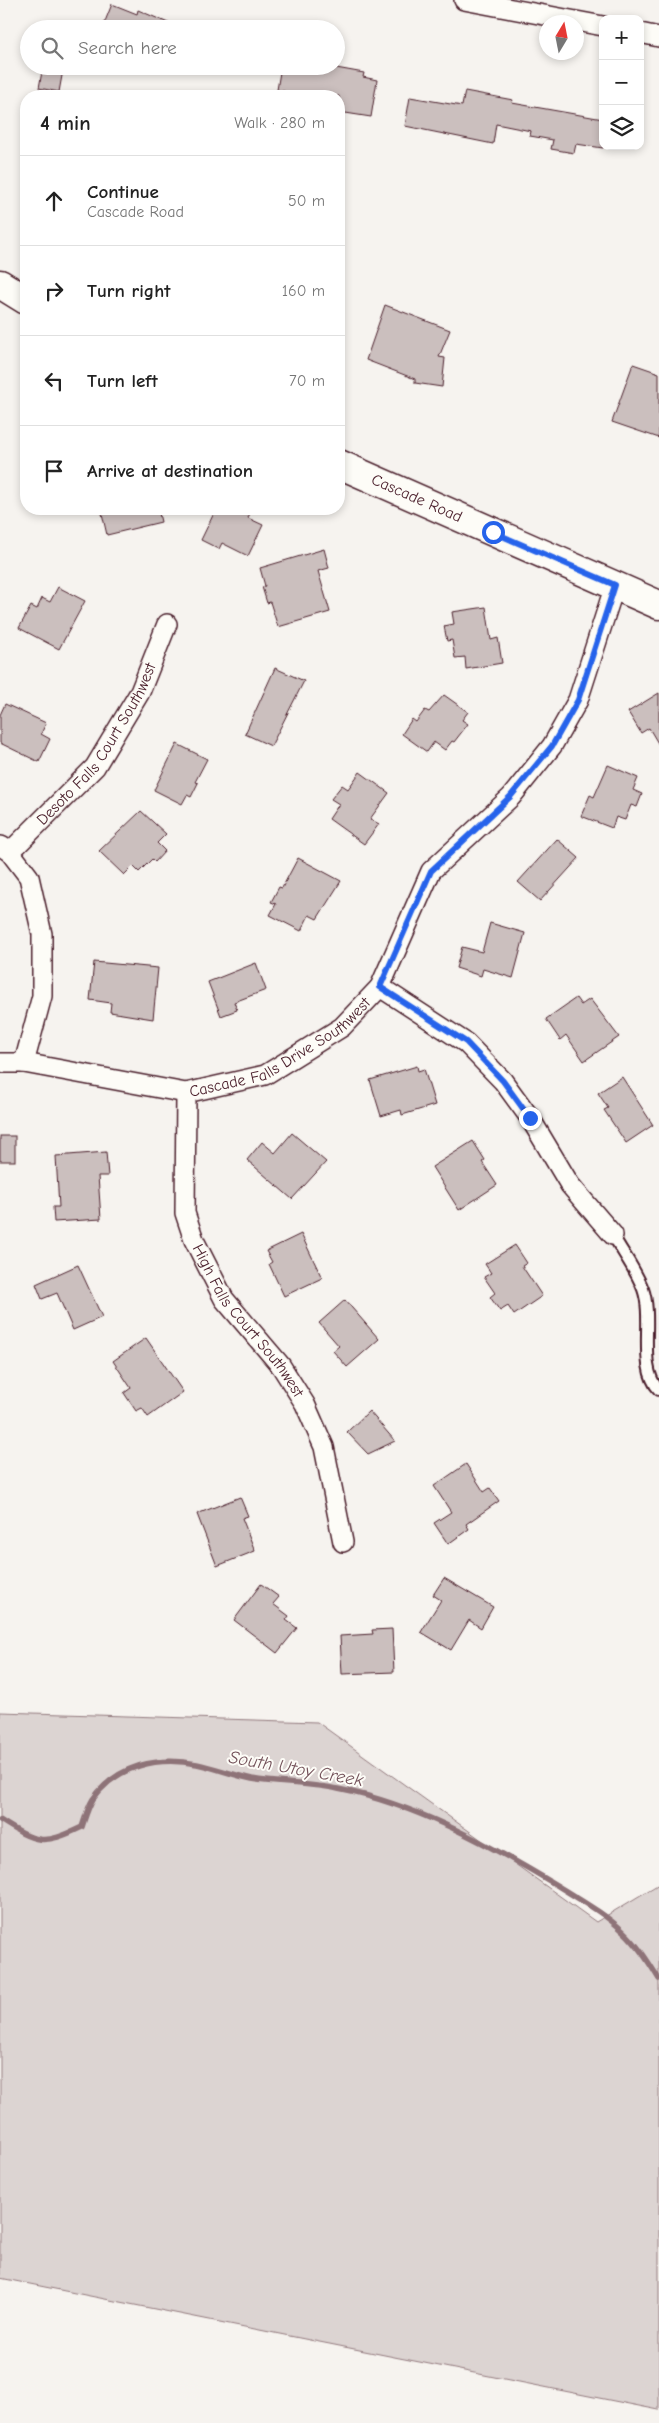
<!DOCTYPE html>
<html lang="en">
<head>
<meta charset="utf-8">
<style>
	:root { --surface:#fff; --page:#f2f2f2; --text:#222; --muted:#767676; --line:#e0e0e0 }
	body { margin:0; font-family:"Comic Neue",sans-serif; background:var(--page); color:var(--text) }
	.controls { position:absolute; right:15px; top:15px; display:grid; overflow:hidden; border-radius:10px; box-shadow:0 2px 8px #0003 }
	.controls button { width:45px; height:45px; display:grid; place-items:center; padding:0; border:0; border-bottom:1px solid var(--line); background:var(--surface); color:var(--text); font:25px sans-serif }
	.compass { position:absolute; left:539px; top:15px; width:45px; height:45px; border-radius:50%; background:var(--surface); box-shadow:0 2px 8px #0003; rotate:10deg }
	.stop { position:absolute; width:15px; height:15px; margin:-11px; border:4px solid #2563eb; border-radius:50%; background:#fff }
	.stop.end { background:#2563eb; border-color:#fff; box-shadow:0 1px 5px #0008 }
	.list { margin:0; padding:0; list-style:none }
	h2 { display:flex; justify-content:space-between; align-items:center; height:65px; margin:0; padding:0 20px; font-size:21px }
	h2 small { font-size:16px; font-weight:400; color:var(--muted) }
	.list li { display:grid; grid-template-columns:32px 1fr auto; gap:15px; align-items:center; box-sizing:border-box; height:90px; padding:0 20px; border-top:1px solid var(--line) }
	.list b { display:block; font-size:19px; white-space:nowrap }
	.list p { margin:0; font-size:16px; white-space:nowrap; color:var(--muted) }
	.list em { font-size:16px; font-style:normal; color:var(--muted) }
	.icon { flex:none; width:28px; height:28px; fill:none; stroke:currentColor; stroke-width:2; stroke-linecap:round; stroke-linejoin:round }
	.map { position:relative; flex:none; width:659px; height:2423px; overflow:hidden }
	.search { position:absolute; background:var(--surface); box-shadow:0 2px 8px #0003; left:20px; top:20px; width:325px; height:55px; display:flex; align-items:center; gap:12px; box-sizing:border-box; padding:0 18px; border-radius:28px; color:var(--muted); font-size:19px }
	.panel { position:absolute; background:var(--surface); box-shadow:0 2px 8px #0003; left:20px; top:90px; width:325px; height:425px; border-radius:20px }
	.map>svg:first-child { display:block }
	.green { fill:#dcd4d2; stroke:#937a7e }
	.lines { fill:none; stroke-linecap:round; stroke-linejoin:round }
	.stream { stroke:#8e7378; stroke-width:5.5 }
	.building { fill:#cbbfbe; stroke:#4a1f2b }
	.lane-casing { stroke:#4a1f2b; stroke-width:14 }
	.street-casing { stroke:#4a1f2b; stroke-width:22 }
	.secondary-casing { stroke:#4a1f2b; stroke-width:31 }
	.lane { stroke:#fdfcf7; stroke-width:10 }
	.street { stroke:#fdfcf7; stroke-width:19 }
	.secondary { stroke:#fdfcf7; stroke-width:28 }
	.route { stroke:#2563eb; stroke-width:6 }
	.labels { text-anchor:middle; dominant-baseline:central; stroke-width:4; stroke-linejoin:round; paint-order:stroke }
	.street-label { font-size:16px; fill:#4a1f2b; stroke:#fdfcf7 }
	.water-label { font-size:18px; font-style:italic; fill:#725058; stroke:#fdfcf7 }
</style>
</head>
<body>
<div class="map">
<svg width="659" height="2423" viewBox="0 0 659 2423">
	<rect width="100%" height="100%" fill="#f6f3ef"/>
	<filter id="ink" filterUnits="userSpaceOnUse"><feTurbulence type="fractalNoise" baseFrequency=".02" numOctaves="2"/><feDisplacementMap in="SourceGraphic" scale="10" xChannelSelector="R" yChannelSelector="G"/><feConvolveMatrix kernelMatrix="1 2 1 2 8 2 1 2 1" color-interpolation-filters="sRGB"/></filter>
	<g filter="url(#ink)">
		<polygon class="green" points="0,1712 317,1722 596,1922 659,1884 659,2410 0,2278"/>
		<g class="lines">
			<path class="stream" d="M0 1820C36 1843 43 1846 82 1827 85 1818 88 1807 93 1799 117 1765 158 1756 197 1764 216 1768 233 1775 252 1779 280 1784 310 1783 338 1789 416 1804 490 1845 558 1886 580 1900 604 1913 623 1931 638 1945 648 1961 659 1979"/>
		</g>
		<g class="building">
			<polygon points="112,4 137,14 138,10 182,29 102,29"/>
			<polygon points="43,66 63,70 59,92 39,88"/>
			<polygon points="281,66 325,66 364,73 363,77 377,80 371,117 339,112 339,96 311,96 277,90"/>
			<polygon points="465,91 513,100 512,103 603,119 603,148 576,144 574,153 551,149 553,140 530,136 531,131 496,124 493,144 405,126 410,97 462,106"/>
			<polygon points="385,305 450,330 439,357 445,358 442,387 415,383 415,379 366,360"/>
			<polygon points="633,364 659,373 659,438 612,422"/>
			<polygon points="101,509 158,509 161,522 107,535"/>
			<polygon points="216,509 241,509 250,513 248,518 263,525 248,556 222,543 219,549 201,540"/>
			<polygon points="324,549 329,568 318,571 330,612 278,627 270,602 267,603 262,587 265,586 260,568"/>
			<polygon points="58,587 85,601 59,649 19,628 31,606 37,609 42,598 50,602"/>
			<polygon points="486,607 491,640 498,638 502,663 466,669 465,657 455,658 452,640 447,641 444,626 454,624 452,612"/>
			<polygon points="275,668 304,681 271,746 245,734"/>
			<polygon points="659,693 659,745 649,728 641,733 628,712"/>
			<polygon points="444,695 468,712 462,720 468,724 454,742 452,741 445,750 434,742 427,752 402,734 412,719 416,722 425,710 429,712"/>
			<polygon points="5,704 46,723 41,734 50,739 39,762 0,743 0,715"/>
			<polygon points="177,744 207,759 195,782 198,783 191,797 187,795 182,804 154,790"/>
			<polygon points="608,765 638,778 633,790 642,794 637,807 631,805 625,820 616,817 612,828 581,816 590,795 594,797"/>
			<polygon points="360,772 389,793 370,819 379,824 364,844 329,819 339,804 331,799 342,785 348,789"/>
			<polygon points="141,811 166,834 157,843 165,851 155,862 152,859 139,872 133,866 124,875 99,851"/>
			<polygon points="557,839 579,858 540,901 518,882"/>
			<polygon points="298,858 341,881 317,919 309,915 301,931 270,915 276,904 271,902 279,887 282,888"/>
			<polygon points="490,923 525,933 513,978 483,969 481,976 456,968 462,947 482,952"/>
			<polygon points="94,962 158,968 153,1019 110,1012 111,1003 90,1000"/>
			<polygon points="256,963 266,990 234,1002 237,1010 221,1016 208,982"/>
			<polygon points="576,998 581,1005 590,999 619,1037 584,1061 566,1035 560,1040 546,1019"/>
			<polygon points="417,1066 418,1071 424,1069 435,1105 402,1115 401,1110 381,1116 370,1080"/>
			<polygon points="622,1077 653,1125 626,1143 604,1110 608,1108 598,1093"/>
			<polygon points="292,1133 326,1162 292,1199 247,1160 262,1142 275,1153"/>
			<rect x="0" y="1136" width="15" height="25"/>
			<polygon points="473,1141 485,1160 482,1162 497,1185 459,1210 432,1167"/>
			<polygon points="106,1152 108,1176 98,1176 101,1219 54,1222 53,1207 59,1207 56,1156"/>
			<polygon points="301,1234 322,1278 284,1296 269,1264 272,1262 266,1251"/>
			<polygon points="515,1245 527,1263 522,1266 542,1296 514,1315 508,1306 500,1311 490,1297 495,1293 484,1277 491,1273 485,1264"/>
			<polygon points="78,1265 102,1317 73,1330 57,1293 42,1299 36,1284"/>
			<polygon points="345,1300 379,1339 347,1367 333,1351 339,1346 319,1323"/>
			<polygon points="146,1338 183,1392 148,1417 142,1408 136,1411 124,1393 131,1388 113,1361"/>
			<polygon points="369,1411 395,1441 368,1454 347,1432"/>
			<polygon points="466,1464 484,1492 490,1488 499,1501 466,1524 469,1529 448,1544 434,1523 451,1512 434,1486"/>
			<polygon points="240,1497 248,1516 242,1518 255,1551 217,1566 197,1514"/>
			<polygon points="444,1578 493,1607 481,1628 469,1620 451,1650 421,1632 441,1600 433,1595"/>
			<polygon points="261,1584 279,1597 273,1604 289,1616 286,1620 297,1628 277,1653 234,1620"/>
			<polygon points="392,1629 394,1672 342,1674 340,1636 373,1634 372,1630"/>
		</g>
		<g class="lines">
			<g class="lane-casing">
				<path id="lane" d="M613 1235C622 1252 636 1270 643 1289 654 1319 637 1367 659 1390"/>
			</g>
			<g class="street-casing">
				<g id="street">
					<polyline points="464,0 603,26"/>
					<polyline points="640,33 659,37"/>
					<polyline points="1,846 10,852 29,877 42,934 42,996 24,1063"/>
					<path id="s1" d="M10 852 95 767 140 692 167 624"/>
					<polyline points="380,987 466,1043 503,1081 530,1118 570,1185 613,1235"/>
					<path id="s2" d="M0 1063H24L186 1093 265 1075 342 1027 380 987 431 871 511 797 552 746 578 700 615 585"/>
					<path id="s3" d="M186 1093 185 1213 194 1240 224 1299 281 1366 305 1404 324 1447 343 1542"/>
				</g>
			</g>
			<g class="secondary-casing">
				<g id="secondary">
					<polyline points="0,284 26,300"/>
					<path id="s4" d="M339 464 659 605"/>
				</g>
			</g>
			<use href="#lane" class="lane"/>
			<use href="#street" class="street"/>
			<use href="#secondary" class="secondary"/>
		</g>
	</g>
	<g class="lines" filter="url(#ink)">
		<polyline class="route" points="493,532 615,585 578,700 552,746 510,797 431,871 380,987 466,1042 503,1081 530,1118"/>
	</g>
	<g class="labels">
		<g class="street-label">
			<text stroke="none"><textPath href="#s4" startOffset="85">Cascade Road</textPath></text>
			<text stroke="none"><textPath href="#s1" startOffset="140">Desoto Falls Court Southwest</textPath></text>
			<text stroke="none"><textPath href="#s2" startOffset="295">Cascade Falls Drive Southwest</textPath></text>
			<text stroke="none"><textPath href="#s3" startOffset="246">High Falls Court Southwest</textPath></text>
		</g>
		<g class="water-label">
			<text transform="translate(296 1769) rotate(10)">South Utoy Creek</text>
		</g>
	</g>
</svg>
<div class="controls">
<button>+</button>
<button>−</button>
<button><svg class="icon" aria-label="layers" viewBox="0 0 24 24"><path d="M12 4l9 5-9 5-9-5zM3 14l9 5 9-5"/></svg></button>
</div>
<svg class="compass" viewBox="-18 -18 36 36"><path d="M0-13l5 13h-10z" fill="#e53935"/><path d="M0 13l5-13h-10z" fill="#767676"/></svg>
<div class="stop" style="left:493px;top:532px"></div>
<div class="stop end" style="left:530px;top:1118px"></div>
<div class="search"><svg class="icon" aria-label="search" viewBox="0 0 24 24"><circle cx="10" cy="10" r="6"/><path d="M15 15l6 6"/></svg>Search here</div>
<section class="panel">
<h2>4 min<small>Walk · 280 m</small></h2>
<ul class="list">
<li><svg class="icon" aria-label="ahead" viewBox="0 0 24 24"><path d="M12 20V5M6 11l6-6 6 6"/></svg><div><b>Continue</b><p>Cascade Road</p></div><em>50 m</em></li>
<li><svg class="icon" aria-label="right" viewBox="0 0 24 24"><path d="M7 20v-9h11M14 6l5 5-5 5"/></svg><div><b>Turn right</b></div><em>160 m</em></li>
<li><svg class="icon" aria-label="left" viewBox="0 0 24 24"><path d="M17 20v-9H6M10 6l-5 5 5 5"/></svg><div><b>Turn left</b></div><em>70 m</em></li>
<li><svg class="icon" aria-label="arrive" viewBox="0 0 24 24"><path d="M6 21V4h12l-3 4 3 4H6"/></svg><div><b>Arrive at destination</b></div></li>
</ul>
</section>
</div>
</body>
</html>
